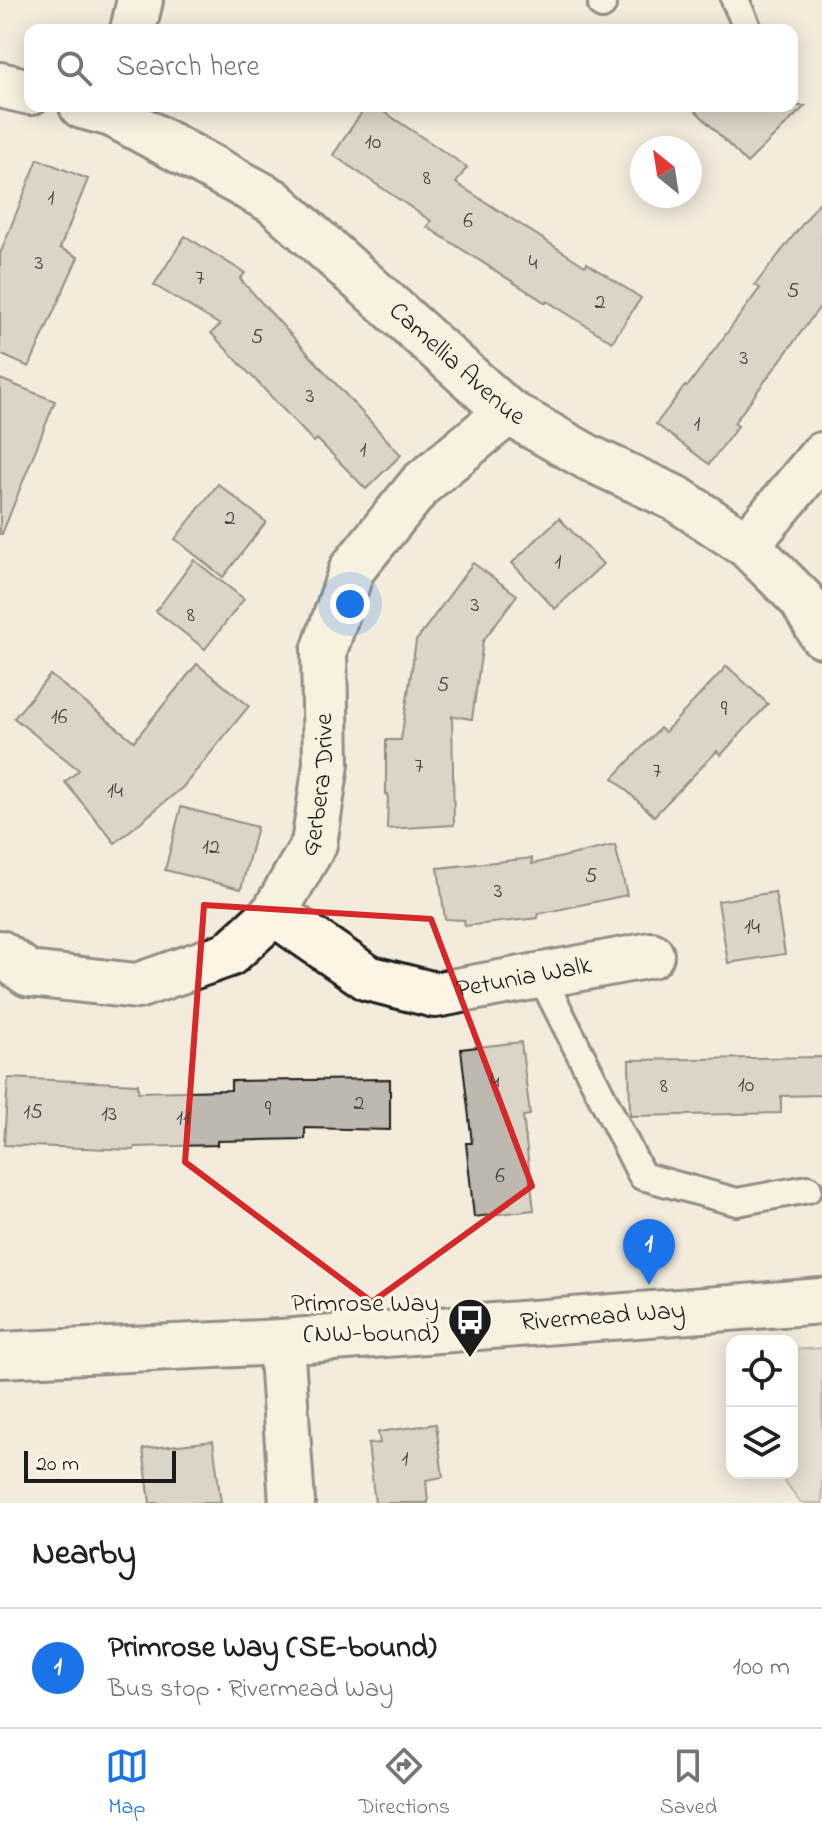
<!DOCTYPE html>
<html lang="en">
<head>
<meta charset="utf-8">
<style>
	:root { --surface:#fff; --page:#f2f2f2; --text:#202124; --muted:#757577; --line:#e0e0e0; --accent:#1a73e8 }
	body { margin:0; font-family:"Indie Flower",sans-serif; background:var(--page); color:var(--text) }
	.controls { position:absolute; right:24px; bottom:24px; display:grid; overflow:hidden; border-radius:16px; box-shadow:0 4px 20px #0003 }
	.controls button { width:72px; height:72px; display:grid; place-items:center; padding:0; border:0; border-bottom:2px solid var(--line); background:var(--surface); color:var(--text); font:40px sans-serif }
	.compass { position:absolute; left:630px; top:136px; width:72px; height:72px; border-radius:50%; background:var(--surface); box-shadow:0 4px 20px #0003; rotate:330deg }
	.scale { position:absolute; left:24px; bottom:20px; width:152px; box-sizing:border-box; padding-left:8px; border:4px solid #1c1c1c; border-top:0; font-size:22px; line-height:28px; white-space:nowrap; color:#1c1c1c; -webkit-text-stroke:6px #fcf5e5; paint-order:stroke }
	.you { position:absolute; left:350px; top:604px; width:28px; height:28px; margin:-20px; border:6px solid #fff; border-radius:50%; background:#1a73e8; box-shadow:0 0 0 12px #1a73e833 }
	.badge { display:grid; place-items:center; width:52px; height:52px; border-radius:50%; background:var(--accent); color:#fff; font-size:26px; font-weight:700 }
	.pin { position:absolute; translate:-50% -66px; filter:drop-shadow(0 2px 4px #0008) }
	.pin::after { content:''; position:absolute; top:42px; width:28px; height:24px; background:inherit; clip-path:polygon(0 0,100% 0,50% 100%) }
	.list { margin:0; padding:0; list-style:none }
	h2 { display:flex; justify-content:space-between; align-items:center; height:104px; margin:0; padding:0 32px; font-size:34px }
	h2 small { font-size:26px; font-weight:400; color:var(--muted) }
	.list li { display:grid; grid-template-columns:52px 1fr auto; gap:24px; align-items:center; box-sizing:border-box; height:120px; padding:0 32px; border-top:2px solid var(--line) }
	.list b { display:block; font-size:30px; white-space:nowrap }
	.list p { margin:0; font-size:26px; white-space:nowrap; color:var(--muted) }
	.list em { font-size:26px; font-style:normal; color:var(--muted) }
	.icon { flex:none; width:44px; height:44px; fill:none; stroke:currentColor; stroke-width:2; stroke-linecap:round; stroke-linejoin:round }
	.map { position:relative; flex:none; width:822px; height:1503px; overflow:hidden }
	.search { position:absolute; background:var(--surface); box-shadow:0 4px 20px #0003; left:24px; right:24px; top:24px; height:88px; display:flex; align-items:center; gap:20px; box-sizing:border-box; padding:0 28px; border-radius:16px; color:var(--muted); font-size:30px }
	.sheet { height:224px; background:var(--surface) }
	nav { display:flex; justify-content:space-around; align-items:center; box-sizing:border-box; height:112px; border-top:2px solid var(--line); background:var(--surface); font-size:22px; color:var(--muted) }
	nav a { display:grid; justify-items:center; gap:4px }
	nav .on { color:var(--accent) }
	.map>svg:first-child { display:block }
	.green { fill:#d3cec1; stroke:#78756e; stroke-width:2 }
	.building { fill:#beb9ae; stroke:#1c1c1c; stroke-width:2 }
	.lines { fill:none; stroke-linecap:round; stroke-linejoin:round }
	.lane-casing { stroke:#1c1c1c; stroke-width:32 }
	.street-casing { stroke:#1c1c1c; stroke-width:50 }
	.lane { stroke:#fcf5e5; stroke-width:26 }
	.street { stroke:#fcf5e5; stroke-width:44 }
	.marked { fill:none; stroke:#d62828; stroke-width:6; stroke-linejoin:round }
	.labels { text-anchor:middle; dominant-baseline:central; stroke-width:6; stroke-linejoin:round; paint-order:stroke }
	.number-label { font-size:22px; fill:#444340 }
	.street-label { font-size:26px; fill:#1c1c1c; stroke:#fcf5e5 }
	.poi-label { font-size:26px; fill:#1c1c1c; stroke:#fcf5e5; text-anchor:end }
</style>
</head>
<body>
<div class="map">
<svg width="822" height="1503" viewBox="0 0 822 1503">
	<rect width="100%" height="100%" fill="#f3ecdd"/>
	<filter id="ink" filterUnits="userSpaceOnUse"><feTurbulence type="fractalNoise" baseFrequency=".0125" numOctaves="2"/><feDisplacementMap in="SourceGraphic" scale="16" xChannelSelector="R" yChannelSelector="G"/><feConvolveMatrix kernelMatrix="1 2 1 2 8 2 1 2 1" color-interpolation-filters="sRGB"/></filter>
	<g filter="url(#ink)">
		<polygon class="green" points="822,1348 822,1503 801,1503 779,1473 792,1473 792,1350"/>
		<g class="building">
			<polygon points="366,106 375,106 467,167 456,183 585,266 587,263 641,298 612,342 547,301 546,303 427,227 431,221 333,155"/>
			<polygon points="691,106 805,106 747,163"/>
			<polygon points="38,159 88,179 60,248 78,257 29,367 0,354 0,254"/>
			<polygon points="822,199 822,304 734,423 738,426 709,464 656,424 685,386 687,387 760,288 755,285"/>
			<polygon points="185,236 245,273 240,279 401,455 366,489 317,439 314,442 211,333 220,325 154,285"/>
			<polygon points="0,379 55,401 2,534 0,534"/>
			<polygon points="218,484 266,522 223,577 175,539"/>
			<polygon points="559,518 603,564 555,609 512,563"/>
			<polygon points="194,560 244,599 205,649 156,611"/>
			<polygon points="473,563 517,595 483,641 472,719 452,716 454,825 387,829 388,794 386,794 386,740 401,740 416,641"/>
			<polygon points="197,664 249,706 183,787 115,843 65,782 79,770 14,718 50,675 134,741"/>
			<polygon points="727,666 768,704 721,755 717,751 654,816 613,778 660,728 665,732"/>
			<polygon points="181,807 257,827 241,889 165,870"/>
			<polygon points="615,845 627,895 538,914 538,918 465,926 464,920 445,919 438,868 532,858 532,864"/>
			<polygon points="775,892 785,954 728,963 718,901"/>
			<polygon points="521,1042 530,1115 523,1116 534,1210 474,1217 466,1143 472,1143 461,1049"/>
			<polygon points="822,1057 822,1095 781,1096 781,1113 630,1116 629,1060"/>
			<polygon points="8,1078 138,1084 138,1092 231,1090 231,1081 390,1079 390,1130 305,1128 305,1139 217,1141 217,1145 135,1147 134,1150 4,1145"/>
			<polygon points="436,1424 443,1477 426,1480 428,1503 375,1503 368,1444 380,1443 378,1432"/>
			<polygon points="213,1441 221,1503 150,1503 143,1449"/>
		</g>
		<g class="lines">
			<g class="lane-casing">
				<g id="lane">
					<polyline points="735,0 747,27"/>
					<polyline points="602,5 602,0"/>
					<polyline points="541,976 642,1176 737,1202 808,1189"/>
				</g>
			</g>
			<g class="street-casing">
				<g id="street">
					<polyline points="133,30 140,0"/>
					<polyline points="0,85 30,92"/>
					<path id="s1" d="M82 106 112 114 273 201 508 412 589 458 677 499 747 545 802 600 822 635"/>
					<polyline points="747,545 822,455"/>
					<path id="s2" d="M274 913 368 978 435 995 651 955"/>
					<path id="s3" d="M0 953 29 974 137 986 229 954 274 913 314 844 326 764 324 651 352 569 421 484 508 412"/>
					<polyline points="281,1342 292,1503"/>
					<path id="s4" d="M0 1355 281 1342 822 1301"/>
				</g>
			</g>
			<use href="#lane" class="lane"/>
			<use href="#street" class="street"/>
		</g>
	</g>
	<path d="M0 0H822V1503H0ZM204 905 431 919 532 1186 372 1302 185 1162Z" fill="#f3ecdd" fill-opacity=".55" fill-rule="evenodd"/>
	<path class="marked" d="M204 905 431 919 532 1186 372 1302 185 1162Z"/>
	<defs>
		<g id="bus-pin" transform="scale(2.3)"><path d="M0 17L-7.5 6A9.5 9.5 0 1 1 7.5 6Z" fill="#1c1c1c" stroke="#fcf5e5"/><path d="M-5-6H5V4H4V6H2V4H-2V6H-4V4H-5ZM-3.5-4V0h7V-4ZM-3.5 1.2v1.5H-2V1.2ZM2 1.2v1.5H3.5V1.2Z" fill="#fff"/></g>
	</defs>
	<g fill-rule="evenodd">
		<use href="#bus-pin" x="470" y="1320"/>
	</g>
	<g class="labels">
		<g class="number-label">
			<text x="373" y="143">10</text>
			<text x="427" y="179">8</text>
			<text x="51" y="199">1</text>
			<text x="468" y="222">6</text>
			<text x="39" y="264">3</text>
			<text x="533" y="264">4</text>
			<text x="200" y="279">7</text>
			<text x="793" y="292">5</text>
			<text x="600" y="303">2</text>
			<text x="257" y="338">5</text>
			<text x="744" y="359">3</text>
			<text x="310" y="397">3</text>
			<text x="697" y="425">1</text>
			<text x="363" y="451">1</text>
			<text x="230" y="519">2</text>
			<text x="558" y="563">1</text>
			<text x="475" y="606">3</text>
			<text x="191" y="616">8</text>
			<text x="443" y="686">5</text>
			<text x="724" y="710">9</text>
			<text x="59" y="718">16</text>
			<text x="419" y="767">7</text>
			<text x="657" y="772">7</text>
			<text x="115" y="792">14</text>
			<text x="211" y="848">12</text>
			<text x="591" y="877">5</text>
			<text x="498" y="892">3</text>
			<text x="752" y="928">14</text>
			<text x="495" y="1082">4</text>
			<text x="746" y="1086">10</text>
			<text x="664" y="1087">8</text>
			<text x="359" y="1104">2</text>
			<text x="268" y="1110">9</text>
			<text x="33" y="1113">15</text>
			<text x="109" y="1115">13</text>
			<text x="183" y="1119">11</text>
			<text x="500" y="1177">6</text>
			<text x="405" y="1460">1</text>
		</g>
		<g class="street-label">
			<text stroke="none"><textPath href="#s1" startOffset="460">Camellia Avenue</textPath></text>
			<text stroke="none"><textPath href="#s3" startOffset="442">Gerbera Drive</textPath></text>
			<text stroke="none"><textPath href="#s2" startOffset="274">Petunia Walk</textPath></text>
			<text stroke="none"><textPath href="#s4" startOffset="604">Rivermead Way</textPath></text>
		</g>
		<g class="poi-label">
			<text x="439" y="1305">Primrose Way<tspan x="439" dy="30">(NW-bound)</tspan></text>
		</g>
	</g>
</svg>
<div class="controls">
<button><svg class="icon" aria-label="locate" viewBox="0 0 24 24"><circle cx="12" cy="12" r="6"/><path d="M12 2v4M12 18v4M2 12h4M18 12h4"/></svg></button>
<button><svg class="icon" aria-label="layers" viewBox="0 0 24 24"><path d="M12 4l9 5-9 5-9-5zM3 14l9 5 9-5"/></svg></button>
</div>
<svg class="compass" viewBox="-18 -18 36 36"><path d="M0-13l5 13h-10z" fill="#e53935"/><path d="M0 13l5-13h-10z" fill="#757577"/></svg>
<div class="scale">20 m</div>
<div class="you"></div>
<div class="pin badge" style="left:649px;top:1285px">1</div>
<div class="search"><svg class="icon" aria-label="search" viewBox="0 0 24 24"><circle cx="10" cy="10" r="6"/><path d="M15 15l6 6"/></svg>Search here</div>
</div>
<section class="sheet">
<h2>Nearby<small></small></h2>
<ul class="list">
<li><span class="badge">1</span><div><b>Primrose Way (SE-bound)</b><p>Bus stop · Rivermead Way</p></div><em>100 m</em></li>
</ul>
</section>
<nav>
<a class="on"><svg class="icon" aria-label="map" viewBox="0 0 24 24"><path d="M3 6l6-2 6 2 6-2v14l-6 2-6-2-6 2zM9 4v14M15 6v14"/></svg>Map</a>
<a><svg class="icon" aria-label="directions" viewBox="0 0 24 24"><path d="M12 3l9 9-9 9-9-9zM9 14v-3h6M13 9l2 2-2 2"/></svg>Directions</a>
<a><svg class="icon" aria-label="saved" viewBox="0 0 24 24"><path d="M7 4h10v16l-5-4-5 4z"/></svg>Saved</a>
</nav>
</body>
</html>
